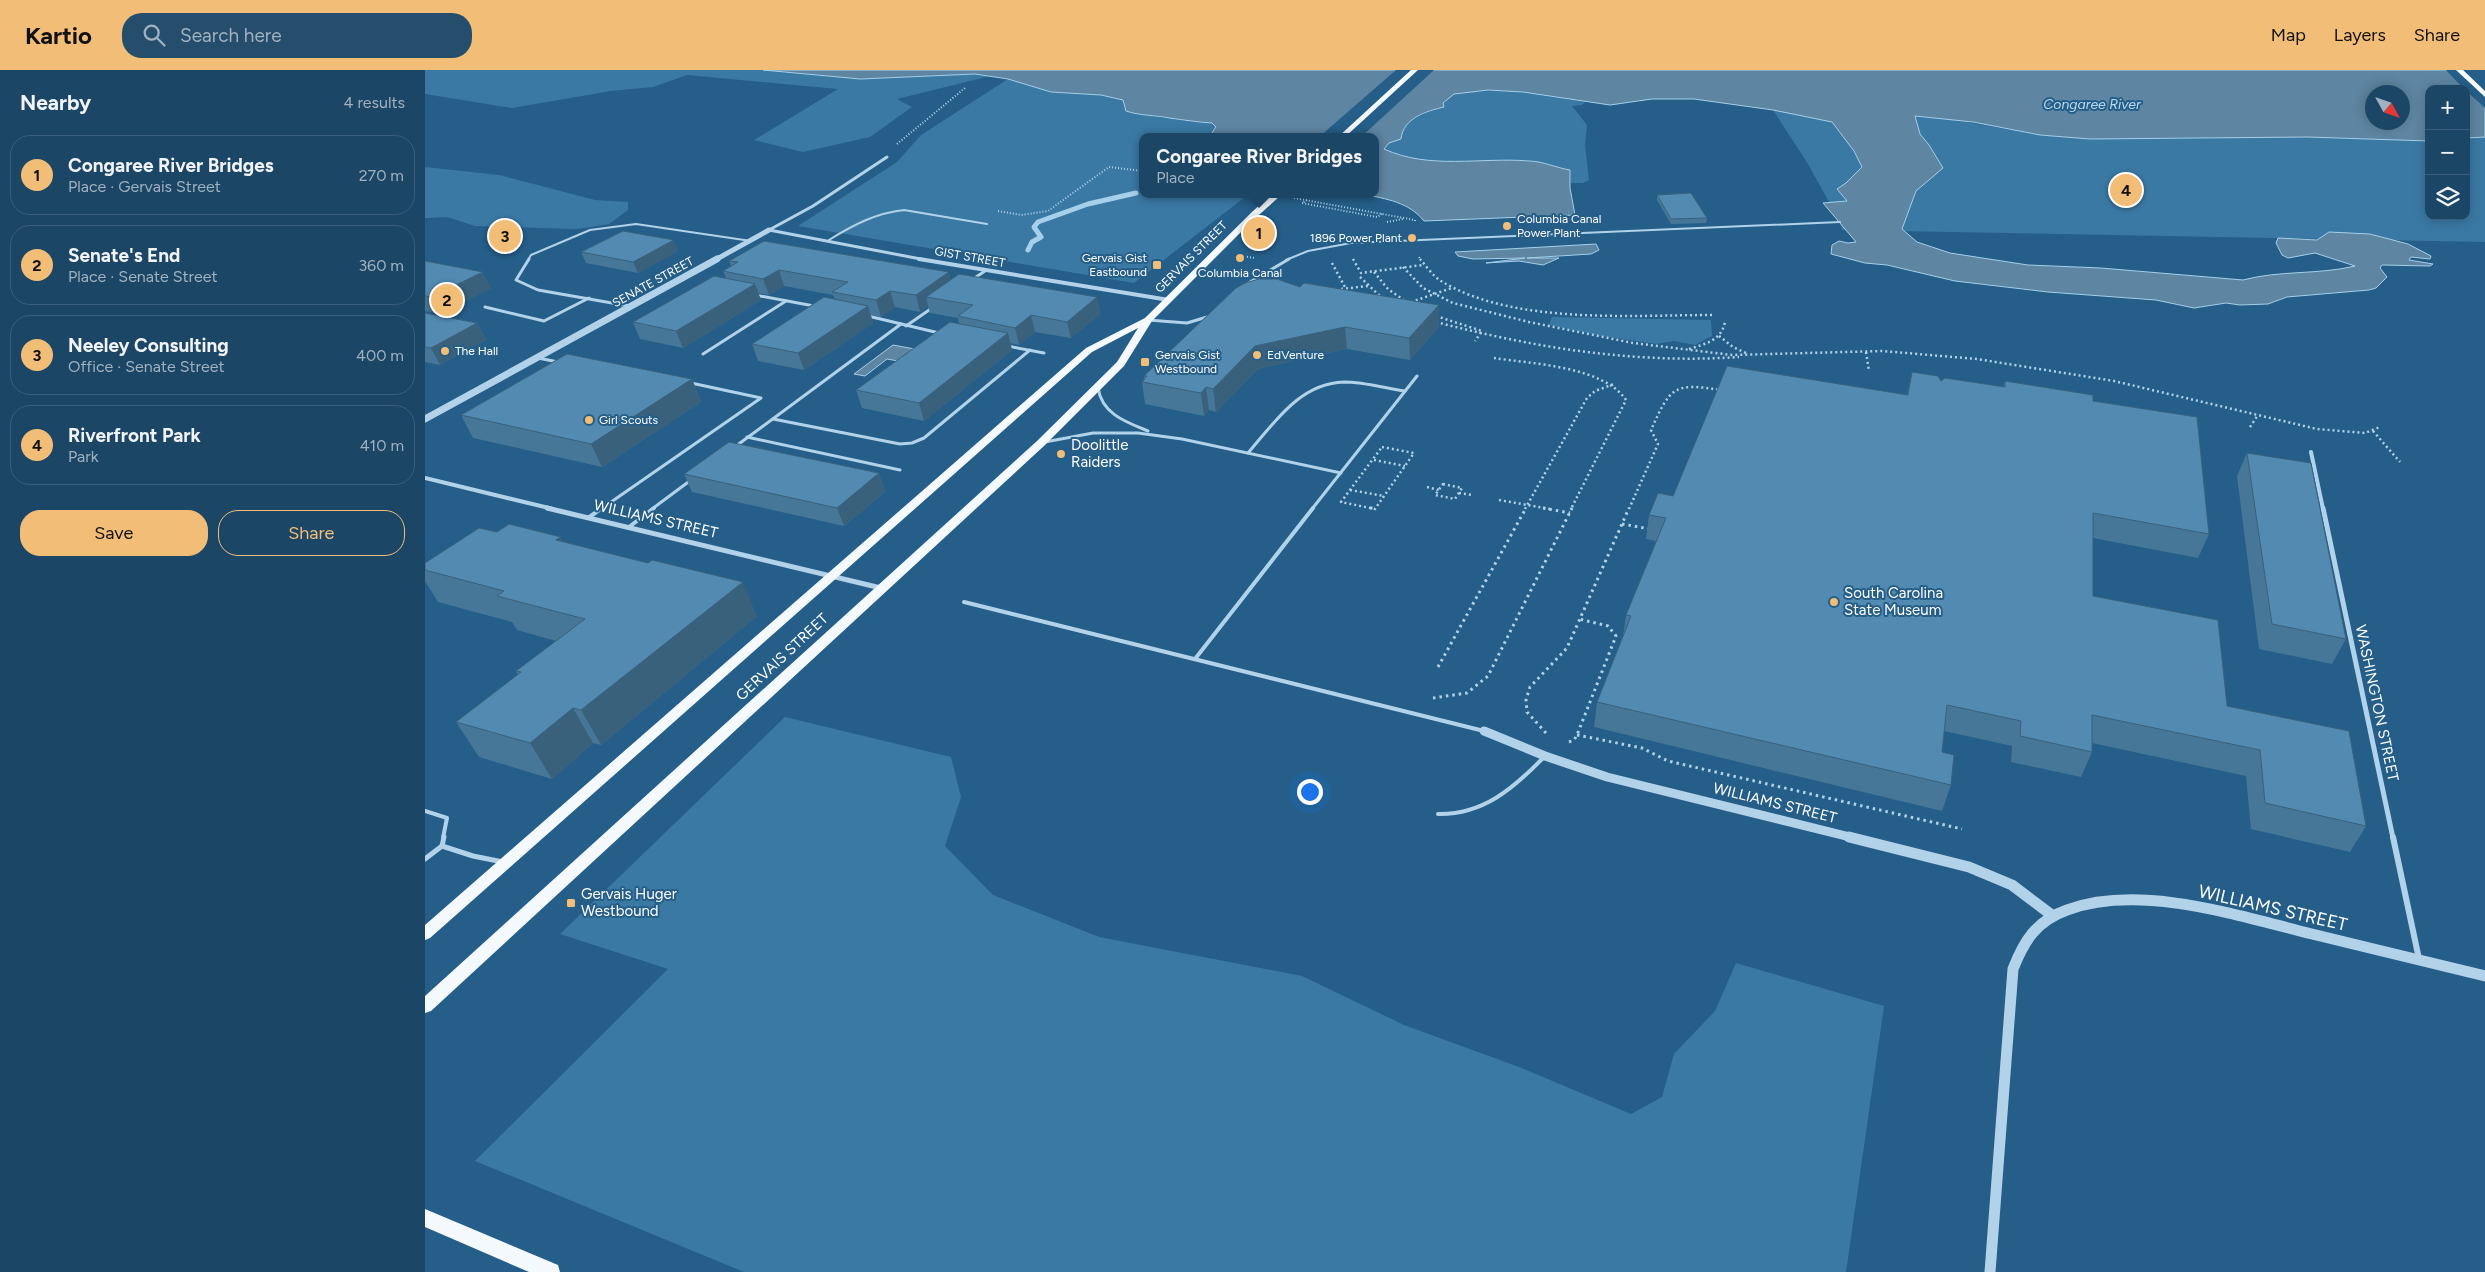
<!DOCTYPE html>
<html lang="en">
<head>
<meta charset="utf-8">
<style>
	:root { --surface:#1c4666; --page:#254d6c; --text:#f1f3f6; --muted:#a0b1bf; --line:#3a5e7a; --accent:#f2bd76 }
	body { margin:0; font-family:Figtree,sans-serif; background:var(--page); color:var(--text) }
	.controls { position:absolute; right:15px; top:15px; display:grid; overflow:hidden; border-radius:10px; box-shadow:0 2px 12px #0003 }
	.controls button { width:45px; height:45px; display:grid; place-items:center; padding:0; border:0; border-bottom:1px solid var(--line); background:var(--surface); color:var(--text); font:25px sans-serif }
	.compass { position:absolute; left:1940px; top:15px; width:45px; height:45px; border-radius:50%; background:var(--surface); box-shadow:0 2px 12px #0003; rotate:130deg }
	.you { position:absolute; left:884px; top:721px; width:18px; height:18px; margin:-12px; border:4px solid #fff; border-radius:50%; background:#1a73e8; box-shadow:0 0 0 8px #1a73e833 }
	.badge { display:grid; place-items:center; width:32px; height:32px; border-radius:50%; background:var(--accent); color:#111; font-size:16px; font-weight:700 }
	.pin { position:absolute; translate:-50% -50%; border:2px solid #fff; box-shadow:0 1px 5px #0006 }
	.popup { position:absolute; left:714px; top:63px; width:240px; height:65px; box-sizing:border-box; display:grid; place-content:center; border-radius:10px; background:var(--surface); filter:drop-shadow(0 1px 4px #0005); font-size:16px; white-space:nowrap; color:var(--muted) }
	.popup b { font-size:19px; color:var(--text) }
	.popup::after { content:''; position:absolute; left:50%; top:100%; margin-left:-10px; border:10px solid transparent; border-top-color:var(--surface) }
	.list { margin:0; padding:0; list-style:none }
	h2 { display:flex; justify-content:space-between; align-items:center; height:65px; margin:0; padding:0 20px; font-size:21px }
	h2 small { font-size:16px; font-weight:400; color:var(--muted) }
	.list li { display:grid; grid-template-columns:32px 1fr auto; gap:15px; align-items:center; box-sizing:border-box; height:80px; margin:0 10px 10px; padding:0 10px; border:1px solid var(--line); border-radius:20px }
	.list b { display:block; font-size:19px; white-space:nowrap }
	.list p { margin:0; font-size:16px; white-space:nowrap; color:var(--muted) }
	.list em { font-size:16px; font-style:normal; color:var(--muted) }
	.actions { display:flex; gap:10px; padding:15px 20px }
	.actions a { flex:1; padding:11px 0; border:1px solid var(--accent); border-radius:20px; text-align:center; font-size:18px; color:var(--accent) }
	.actions .main { background:var(--accent); color:#111 }
	.icon { flex:none; width:28px; height:28px; fill:none; stroke:currentColor; stroke-width:2; stroke-linecap:round; stroke-linejoin:round }
	.map { position:relative; flex:none; width:2060px; height:1202px; overflow:hidden }
	header { display:flex; align-items:center; gap:30px; box-sizing:border-box; height:70px; padding:0 25px; background:var(--accent); color:#111 }
	header strong { font-size:24px }
	nav { display:flex; gap:28px; margin-inline-start:auto; font-size:18px }
	.search { width:350px; height:45px; background:var(--page); display:flex; align-items:center; gap:12px; box-sizing:border-box; padding:0 18px; border-radius:20px; color:var(--muted); font-size:19px }
	main { display:flex }
	aside { flex:1; background:var(--surface) }
	.map>svg:first-child { display:block }
	.green { fill:#3a79a4 }
	.water { fill:#5e85a1; stroke:#a6cfe9; fill-rule:evenodd }
	.pier { fill:#255e88 }
	.lines { fill:none; stroke-linecap:round; stroke-linejoin:round }
	.stream { stroke:#a6cfe9; stroke-width:5 }
	.path-far2 { stroke:#b1d2e9; stroke-width:2; stroke-dasharray:1 2; stroke-linecap:butt }
	.path-far1 { stroke:#b1d2e9; stroke-width:2.5; stroke-dasharray:2 3; stroke-linecap:butt }
	.path { stroke:#b1d2e9; stroke-width:3; stroke-dasharray:2.5 4; stroke-linecap:butt }
	.service-far3 { stroke:#b1d2e9; stroke-width:2 }
	.service-far2 { stroke:#b1d2e9; stroke-width:3 }
	.service-far1 { stroke:#b1d2e9; stroke-width:4 }
	.service { stroke:#b1d2e9; stroke-width:5 }
	.minor-far3 { stroke:#b1d2e9; stroke-width:3 }
	.minor-far2 { stroke:#b1d2e9; stroke-width:4 }
	.minor-far1 { stroke:#b1d2e9; stroke-width:5 }
	.minor { stroke:#b1d2e9; stroke-width:6 }
	.tertiary-far3 { stroke:#b1d2e9; stroke-width:5 }
	.tertiary-far2 { stroke:#b1d2e9; stroke-width:7 }
	.tertiary-far1 { stroke:#b1d2e9; stroke-width:9 }
	.tertiary { stroke:#b1d2e9; stroke-width:11 }
	.primary { fill:#f4f9fe; fill-rule:evenodd }
	.trunk { fill:#fafcfe; fill-rule:evenodd }
	.primary-bridge { stroke:#f4f9fe; stroke-width:7 }
	.wall { fill:#477798 }
	.shaded-wall { fill:#39617c }
	.building { fill:#528ab1; stroke:#39617c }
	.poi-dot { fill:#f2bd76; stroke:#255e88; stroke-width:2 }
	.labels { text-anchor:middle; dominant-baseline:central; stroke-width:4; stroke-linejoin:round; paint-order:stroke }
	.far-poi-label { font-size:12px; fill:#fff; stroke:#255e88; text-anchor:start }
	.far-street-label { font-size:12px; fill:#fff; stroke:#255e88 }
	.far-water-label { font-size:14px; font-style:italic; fill:#bddcf0; stroke:#255e88 }
	.poi-label { font-size:15px; fill:#fff; stroke:#255e88; text-anchor:start }
	.street-label { font-size:15px; fill:#fff; stroke:#255e88 }
	.near-street-label { font-size:18px; fill:#fff; stroke:#255e88 }
</style>
</head>
<body>
<header>
<strong>Kartio</strong>
<div class="search"><svg class="icon" aria-label="search" viewBox="0 0 24 24"><circle cx="10" cy="10" r="6"/><path d="M15 15l6 6"/></svg>Search here</div>
<nav><a>Map</a><a>Layers</a><a>Share</a></nav>
</header>
<main>
<aside>
<h2>Nearby<small>4 results</small></h2>
<ul class="list">
<li><span class="badge">1</span><div><b>Congaree River Bridges</b><p>Place · Gervais Street</p></div><em>270 m</em></li>
<li><span class="badge">2</span><div><b>Senate's End</b><p>Place · Senate Street</p></div><em>360 m</em></li>
<li><span class="badge">3</span><div><b>Neeley Consulting</b><p>Office · Senate Street</p></div><em>400 m</em></li>
<li><span class="badge">4</span><div><b>Riverfront Park</b><p>Park</p></div><em>410 m</em></li>
</ul>
<div class="actions"><a class="main">Save</a><a>Share</a></div>
</aside>
<div class="map">
<svg width="2060" height="1202" viewBox="0 0 2060 1202">
	<rect width="100%" height="100%" fill="#255e88"/>
	<g class="green">
		<polygon points="0,0 338,0 435,9 550,4 565,6 472,29 487,37 445,67 378,82 329,70 413,19 262,5 228,17 186,21 87,38 0,24"/>
		<path d="M583 9 626 22 676 25 699 30 712 44C737 47 762 52 787 53L791 57 787 66 718 67V124H824L709 213 373 156 472 92 496 65Z"/>
		<path d="M1063 20 1098 22 1160 32 1157 35 1147 36 1162 55 1160 75 1164 110 1158 113H1146L1145 100C1132 98 1117 91 1104 91 1055 88 1005 100 959 79 974 56 993 44 1019 37L1018 33 1029 24Z"/>
		<polygon points="1348,40 1403,50 1455,45 1507,46 1615,65 1665,69 1882,67 2004,71 2004,146 2041,146 2041,68 2060,67 2060,172 1417,160 1415,152 1383,94"/>
		<polygon points="0,97 74,105 170,130 203,132 203,140 184,154 152,159 50,156 22,147 0,148"/>
		<polygon points="1127,247 1286,250 1287,266 1270,275 1249,271 1231,274 1176,266 1124,255"/>
		<polygon points="360,647 526,687 536,727 520,776 568,825 674,867 877,906 979,955 1094,997 1206,1044 1237,1027 1249,984 1290,941 1311,893 1459,936 1421,1202 319,1202 50,1091 243,899 135,864"/>
	</g>
	<g class="water">
		<path d="M338 0H2060V67L2041 68V19H2004V71L1882 67 1665 69 1615 65 1548 52 1490 46 1495 64 1504 75 1518 98 1491 121 1477 159 1492 172 1525 183 1603 195 1676 198 1818 210C1855 200 1893 205 1930 196L1890 183 1863 188 1857 185 1851 173 1853 168 1892 170 1904 162 1945 164 1983 174 2006 186 2005 189 1986 187 1984 190 2008 194 2005 196 1957 195 1955 198 1962 207 1951 218 1944 220 1862 227 1843 234 1815 235 1801 233 1769 238 1731 230 1623 222 1530 211 1462 195 1440 193 1406 184 1407 175 1414 171 1423 173 1431 172 1398 133 1422 131 1412 119 1421 113 1437 97 1429 81 1407 52 1348 40 1269 29H1227L1185 35 1098 22 1063 20 1029 24 1018 33 1019 37C1002 41 978 48 976 69L964 73 959 79C1005 100 1055 87 1104 91 1117 91 1132 98 1145 100V118L1150 145 999 151C984 132 961 129 938 124H950V67H784L791 57 787 53C771 52 760 50 744 48 730 45 716 46 701 41L698 30 676 25 626 22 583 9 550 4 435 9ZM1948 22H1978V52H1948Z"/>
		<polygon points="1171,174 1174,180 1166,184 1102,188 1134,188 1118,195 1094,191 1061,193 1100,188 1048,189 1033,186 1030,182"/>
		<polygon points="468,275 495,280 479,292 462,289 440,306 429,304"/>
	</g>
	<g class="pier">
		<polygon points="971,0 1009,0 936,67 894,67"/>
		<polygon points="2021,0 2060,0 2060,38 2037,17"/>
	</g>
	<g class="lines">
		<polyline class="stream" points="603,180 607,172 616,167 609,157 613,152 663,134 711,123"/>
		<g class="path-far2">
			<polyline points="472,74 540,18"/>
			<polyline points="869,128 990,150 990,153"/>
			<polyline points="882,130 877,133 952,147 957,144"/>
			<polyline points="573,141 596,145 623,141 684,97 718,101"/>
			<polyline points="962,152 978,149"/>
			<polyline points="816,186 830,188"/>
			<polyline points="994,187 996,190"/>
		</g>
		<g class="path-far1">
			<polyline points="928,189 936,203 998,195"/>
			<path d="M995 189C1001 196 1008 206 1016 211 1088 255 1206 245 1288 245"/>
			<polyline points="907,193 921,219"/>
			<polyline points="978,197 998,218 1028,233 1104,252 1208,273 1307,285 1457,281 1552,289 1689,311 1892,359 1940,363 1955,357"/>
			<polyline points="949,202 963,219 980,231"/>
			<polyline points="935,207 956,227"/>
			<polyline points="916,219 943,216"/>
			<polyline points="986,232 1027,218"/>
			<polyline points="1011,246 1057,261 1050,271"/>
			<path d="M1011 252C1111 278 1210 294 1314 287"/>
			<polyline points="1294,266 1308,277 1323,284"/>
			<path d="M1264 279C1280 274 1296 271 1300 252"/>
			<polyline points="1441,282 1444,301"/>
			<path d="M1069 288C1107 294 1178 296 1201 330L1146 439"/>
			<polyline points="1825,357 1833,345"/>
			<polyline points="1948,361 1975,392"/>
			<polygon points="957,377 989,383 950,439 916,432"/>
			<polyline points="949,390 980,396"/>
			<polygon points="1018,414 1037,418 1030,429 1010,425"/>
			<polyline points="1002,417 1014,420"/>
			<polyline points="925,420 959,426"/>
			<polyline points="1034,423 1047,425"/>
			<polyline points="1074,430 1125,439"/>
			<polyline points="1100,439 1162,328 1170,321 1189,314"/>
			<path d="M1204 439 1233 374 1226 360C1245 318 1248 312 1295 320"/>
		</g>
		<g class="path">
			<polyline points="945,438 951,438"/>
			<polyline points="1118,438 1145,443"/>
			<polyline points="1197,454 1225,459"/>
			<polyline points="1013,597 1101,438"/>
			<polyline points="1008,628 1042,623 1063,606 1147,438"/>
			<polyline points="1121,663 1102,642 1101,630 1105,617 1142,578 1204,438"/>
			<polyline points="1152,665 1217,678 1243,691 1537,759"/>
			<polyline points="1144,672 1149,670 1152,665 1191,566 1183,556 1154,549"/>
		</g>
		<g class="service-far3">
			<path d="M404 170C428 155 451 143 479 140L562 154"/>
			<polyline points="103,190 106,185 165,160 211,154 326,171"/>
			<polyline points="861,190 883,181 926,173 1415,152"/>
		</g>
		<g class="service-far2">
			<polyline points="104,189 91,210 113,220 204,236"/>
			<polyline points="548,209 560,201"/>
			<polyline points="822,214 864,189"/>
			<polyline points="330,225 389,236"/>
			<polyline points="60,237 119,251 164,228"/>
			<polyline points="443,246 514,263"/>
			<polyline points="723,250 762,253 782,247"/>
			<polyline points="481,256 507,238"/>
			<polyline points="582,276 619,283"/>
			<polyline points="278,284 361,231"/>
			<polyline points="113,288 133,292"/>
			<path d="M673 318C677 344 701 352 723 361"/>
			<polyline points="348,349 475,374 487,373 499,368 605,280"/>
			<polyline points="322,367 475,400"/>
			<polyline points="620,372 668,363 713,363 757,369 916,403"/>
			<polyline points="311,376 476,254"/>
			<path d="M823 383C849 353 875 313 919 312 939 312 960 318 980 321"/>
			<polyline points="176,439 336,328 266,313"/>
			<polyline points="227,439 266,410"/>
			<polyline points="887,439 992,306"/>
		</g>
		<g class="service-far1">
			<polyline points="163,448 177,438"/>
			<polyline points="204,457 229,438"/>
			<polyline points="539,532 1059,661"/>
			<polyline points="770,589 888,438"/>
			<polyline points="0,741 22,748 18,768"/>
			<path d="M1013 744C1058 745 1089 718 1119 687"/>
		</g>
		<g class="service">
			<polyline points="19,767 17,776 48,786 78,792"/>
			<polyline points="0,789 17,776"/>
		</g>
		<g class="minor-far3">
			<polyline points="344,160 501,190"/>
			<polyline points="344,160 388,136 462,87"/>
		</g>
		<g class="minor-far2">
			<polyline points="494,189 744,230"/>
			<polyline points="1886,382 1898,439"/>
			<polyline points="0,408 128,439"/>
		</g>
		<g class="minor-far1">
			<polyline points="122,438 456,518"/>
			<polyline points="1898,438 1968,768"/>
		</g>
		<polyline class="minor" points="1968,767 1994,889"/>
		<polyline class="tertiary-far3" points="290,190 344,160"/>
		<polyline class="tertiary-far2" points="0,349 292,189"/>
		<polyline class="tertiary-far1" points="1059,661 1120,686 1182,707 1429,768"/>
		<g class="tertiary">
			<polyline points="1424,767 1544,797 1587,815 1628,846"/>
			<path d="M1565 1202 1588 899C1599 871 1611 851 1642 840 1715 813 1814 846 1887 864 1945 878 2002 892 2060 906"/>
		</g>
		<g class="primary">
			<polygon points="986,0 993,0 920,67 913,67"/>
			<polygon points="828,141 835,143 727,251 699,296 620,375 6,941 0,943 0,926 612,371 692,292 713,258 667,282 5,868 0,870 0,855 661,278 720,248"/>
			<polygon points="0,1139 133,1195 135,1202 104,1202 0,1157"/>
		</g>
		<polygon class="trunk" points="2031,0 2038,0 2060,21 2060,27"/>
		<polyline class="primary-bridge" points="831,143 852,124"/>
	</g>
	<g class="wall">
		<polygon points="1232,125 1282,148 1281,153 1246,154 1232,130"/>
		<polygon points="253,181 213,203 161,193 156,182"/>
		<polygon points="0,191 66,218 15,244 0,241"/>
		<polygon points="304,191 526,209 672,227 675,244 646,268 610,262 594,275 585,273 587,280 499,351 437,338 431,320 534,254 533,248 505,243 503,236 495,242 470,237 456,247 446,245 448,253 379,300 333,291 327,274 410,229 408,225 359,216 344,225 333,223 336,230 258,278 215,269 208,252 301,208 298,201 306,196"/>
		<polygon points="875,217 1014,257 985,290 922,279 833,299 791,342 784,340 779,346 720,334 717,312 719,309 719,306"/>
		<polygon points="0,243 52,253 61,270 15,295 0,292"/>
		<polygon points="1487,302 1516,311 1578,317 1580,311 1668,331 1784,464 1773,488 1668,468 1668,526 1802,636 1941,756 1925,782 1826,759 1821,706 1667,673 1667,682 1656,707 1586,692 1587,676 1519,661 1517,682 1526,715 1517,741 1169,657 1172,632 1198,566 1201,545 1231,471 1221,469 1224,445 1482,325"/>
		<polygon points="267,309 276,332 177,397 48,368 36,345"/>
		<polygon points="1822,383 1921,569 1907,594 1834,579 1812,406"/>
		<polygon points="454,403 460,422 419,456 267,422 259,404"/>
		<polygon points="72,462 139,472 332,546 176,675 168,673 127,709 54,687 31,652 93,605 91,601 131,571 92,560 87,552 13,532 0,511 0,493"/>
	</g>
	<g class="shaded-wall">
		<polygon points="249,170 253,181 213,203 208,192"/>
		<polygon points="354,200 359,216 344,225 338,209"/>
		<polygon points="58,202 66,218 15,244 6,227"/>
		<polygon points="524,202 529,219 501,227 503,236 495,242 491,225"/>
		<polygon points="330,214 336,230 258,278 251,261"/>
		<polygon points="465,221 470,237 456,247 451,230"/>
		<polygon points="672,227 675,244 646,268 642,252"/>
		<polygon points="1014,235 1014,257 985,290 984,268"/>
		<polygon points="443,236 448,253 379,300 373,283"/>
		<polygon points="606,245 610,262 594,275 590,258"/>
		<polygon points="52,253 61,270 15,295 6,278"/>
		<polygon points="920,257 922,279 833,299 791,342 788,319 830,276"/>
		<polygon points="583,263 587,280 499,351 494,333"/>
		<polygon points="267,309 276,332 177,397 166,374"/>
		<polygon points="781,317 784,340 779,346 776,323"/>
		<polygon points="454,403 460,422 419,456 412,438"/>
		<polygon points="136,467 154,501 131,470"/>
		<polygon points="318,512 332,546 176,675 156,640"/>
		<polygon points="148,638 168,673 127,709 105,673"/>
	</g>
	<g class="building">
		<polygon points="1266,123 1282,148 1246,149 1232,125"/>
		<polygon points="198,161 249,170 208,192 156,182"/>
		<polygon points="339,171 524,202 491,225 465,221 451,230 407,222 423,212 354,200 338,209 298,201 313,192 304,191"/>
		<polygon points="0,191 58,202 6,227 0,226"/>
		<polygon points="534,204 672,227 642,252 606,245 590,258 533,246 548,235 501,227"/>
		<polygon points="289,206 330,214 251,261 208,252"/>
		<polygon points="834,209 852,209 875,217 879,213 1014,235 984,268 920,257 830,276 788,319 781,317 776,323 717,312 722,306 719,306 811,218 820,213"/>
		<polygon points="399,227 443,236 373,283 327,274"/>
		<polygon points="0,243 52,253 6,278 0,277"/>
		<polygon points="525,252 583,263 494,333 431,320"/>
		<polygon points="142,284 267,309 166,374 36,345"/>
		<polygon points="1302,296 1483,325 1487,302 1513,306 1516,311 1520,308 1580,317 1580,311 1668,325 1668,331 1772,347 1784,464 1668,443 1668,526 1793,550 1802,636 1924,661 1941,756 1840,733 1835,680 1667,645 1667,682 1595,666 1596,651 1522,635 1517,682 1529,685 1526,715 1172,632 1206,546 1201,545 1241,448 1224,445 1233,423 1248,426"/>
		<polygon points="304,372 454,403 412,438 259,404"/>
		<polygon points="1822,383 1886,393 1921,569 1847,554"/>
		<polygon points="84,454 136,467 131,470 223,493 227,490 318,512 156,640 148,638 105,673 31,652 96,602 91,601 160,549 72,526 79,521 0,500 0,493 54,458 72,462"/>
	</g>
	<g class="poi-dot">
		<circle cx="1082" cy="156" r="5"/>
		<circle cx="987" cy="168" r="5"/>
		<circle cx="815" cy="188" r="5"/>
		<rect x="727" y="190" width="10" height="10" rx="2.5"/>
		<circle cx="20" cy="281" r="5"/>
		<circle cx="832" cy="285" r="5"/>
		<rect x="715" y="287" width="10" height="10" rx="2.5"/>
		<circle cx="164" cy="350" r="5"/>
		<circle cx="636" cy="384" r="5"/>
		<circle cx="1409" cy="532" r="5"/>
		<rect x="141" y="828" width="10" height="10" rx="2.5"/>
	</g>
	<g class="labels">
		<g class="far-poi-label">
			<text x="1092" y="149">Columbia Canal<tspan x="1092" dy="14">Power Plant</tspan></text>
			<text x="977" y="168" text-anchor="end">1896 Power Plant</text>
			<text x="722" y="188" text-anchor="end">Gervais Gist<tspan x="722" dy="14">Eastbound</tspan></text>
			<text x="815" y="203" text-anchor="middle">Columbia Canal</text>
			<text x="30" y="281">The Hall</text>
			<text x="730" y="285">Gervais Gist<tspan x="730" dy="14">Westbound</tspan></text>
			<text x="842" y="285">EdVenture</text>
			<text x="174" y="350">Girl Scouts</text>
		</g>
		<g class="far-street-label">
			<text transform="translate(545 187) rotate(10)">GIST STREET</text>
			<text transform="translate(766 187) rotate(-45)">GERVAIS STREET</text>
			<text transform="translate(228 212) rotate(-29)">SENATE STREET</text>
		</g>
		<g class="far-water-label">
			<text x="1667" y="34">Congaree River</text>
		</g>
		<g class="poi-label">
			<text x="646" y="375">Doolittle<tspan x="646" dy="17">Raiders</tspan></text>
			<text x="1419" y="523">South Carolina<tspan x="1419" dy="17">State Museum</tspan></text>
			<text x="156" y="824">Gervais Huger<tspan x="156" dy="17">Westbound</tspan></text>
		</g>
		<g class="street-label">
			<text transform="translate(231 449) rotate(13)">WILLIAMS STREET</text>
			<text transform="translate(357 587) rotate(-43)">GERVAIS STREET</text>
			<text transform="translate(1952 633) rotate(78)">WASHINGTON STREET</text>
			<text transform="translate(1350 733) rotate(14)">WILLIAMS STREET</text>
		</g>
		<g class="near-street-label">
			<text transform="translate(1848 838) rotate(13)">WILLIAMS STREET</text>
		</g>
	</g>
</svg>
<div class="controls">
<button>+</button>
<button>−</button>
<button><svg class="icon" aria-label="layers" viewBox="0 0 24 24"><path d="M12 4l9 5-9 5-9-5zM3 14l9 5 9-5"/></svg></button>
</div>
<svg class="compass" viewBox="-18 -18 36 36"><path d="M0-13l5 13h-10z" fill="#e53935"/><path d="M0 13l5-13h-10z" fill="#a0b1bf"/></svg>
<div class="you"></div>
<div class="pin badge" style="left:834px;top:163px">1</div>
<div class="popup"><b>Congaree River Bridges</b>Place</div>
<div class="pin badge" style="left:22px;top:230px">2</div>
<div class="pin badge" style="left:80px;top:166px">3</div>
<div class="pin badge" style="left:1701px;top:120px">4</div>
</div>
</main>
</body>
</html>
